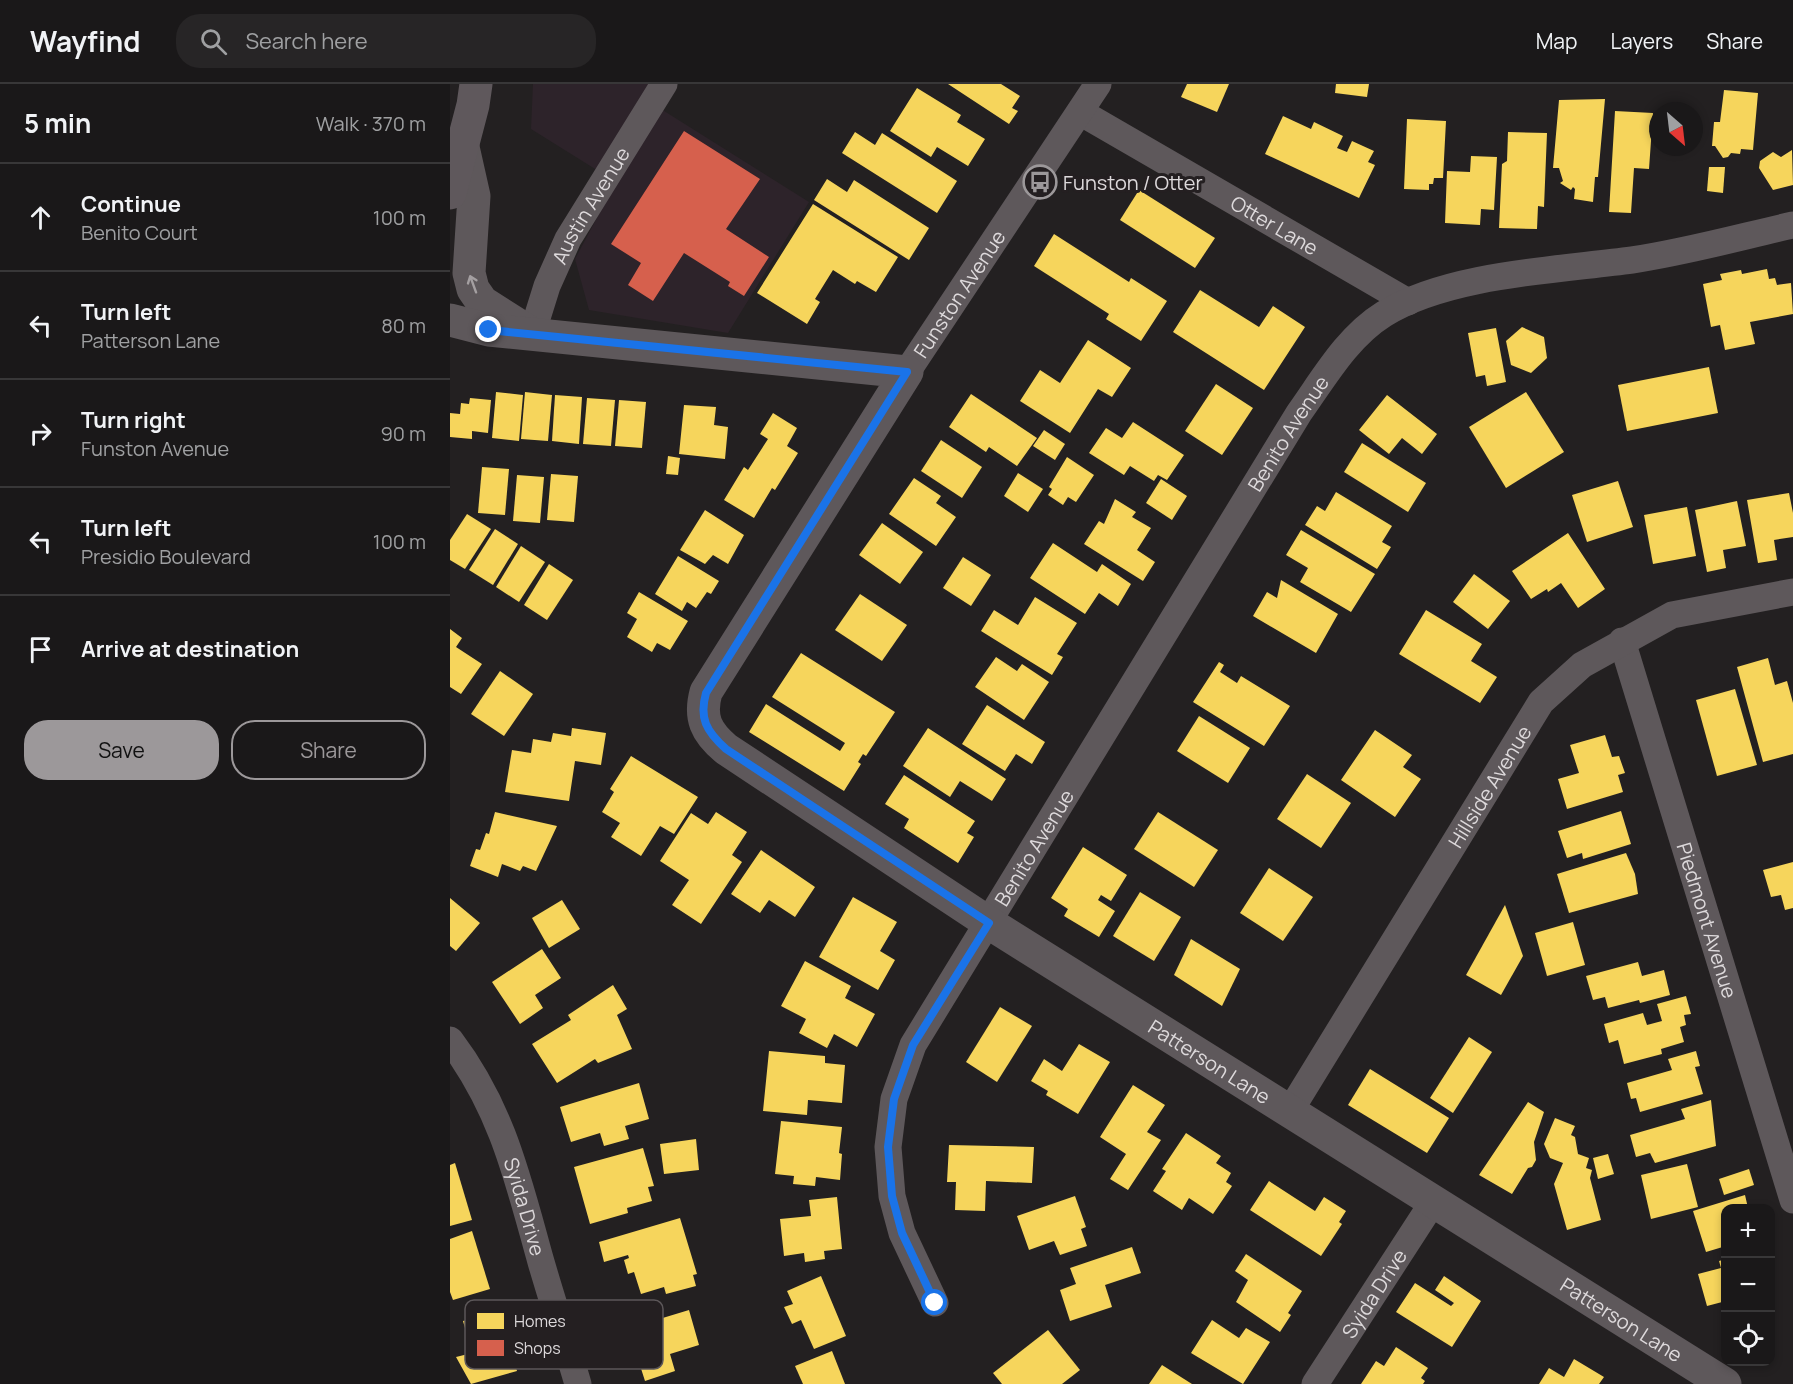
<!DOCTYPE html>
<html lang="en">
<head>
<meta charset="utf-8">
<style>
	:root { --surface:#1a1819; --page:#272526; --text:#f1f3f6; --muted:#9fa0a2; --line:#383738; --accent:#9c989a }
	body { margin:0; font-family:Manrope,sans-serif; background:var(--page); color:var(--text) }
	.controls { position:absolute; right:18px; bottom:18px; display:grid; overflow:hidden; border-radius:12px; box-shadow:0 3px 9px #0003 }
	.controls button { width:54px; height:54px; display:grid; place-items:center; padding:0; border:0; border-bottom:2px solid var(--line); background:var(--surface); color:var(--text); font:30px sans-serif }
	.compass { position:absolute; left:1199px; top:18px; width:54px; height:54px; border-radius:50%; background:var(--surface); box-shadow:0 3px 9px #0003; rotate:152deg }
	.stop { position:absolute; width:18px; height:18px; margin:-14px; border:4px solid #1a73e8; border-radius:50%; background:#fff }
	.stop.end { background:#1a73e8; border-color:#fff; box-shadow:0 2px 6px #0008 }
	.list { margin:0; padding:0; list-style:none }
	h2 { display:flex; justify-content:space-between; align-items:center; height:78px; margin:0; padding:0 24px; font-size:26px }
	h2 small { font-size:20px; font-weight:400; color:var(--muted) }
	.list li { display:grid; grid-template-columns:39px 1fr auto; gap:18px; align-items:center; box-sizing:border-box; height:108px; padding:0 24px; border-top:2px solid var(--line) }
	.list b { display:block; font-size:22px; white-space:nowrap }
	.list p { margin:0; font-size:20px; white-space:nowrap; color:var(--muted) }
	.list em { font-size:20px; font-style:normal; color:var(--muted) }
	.actions { display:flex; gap:12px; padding:18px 24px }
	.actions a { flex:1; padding:14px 0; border:2px solid var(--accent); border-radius:24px; text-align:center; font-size:21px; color:var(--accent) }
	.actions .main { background:var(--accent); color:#111 }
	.icon { flex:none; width:33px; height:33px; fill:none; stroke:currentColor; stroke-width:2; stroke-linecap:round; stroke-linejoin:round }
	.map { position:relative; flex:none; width:1343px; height:1300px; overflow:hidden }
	header { display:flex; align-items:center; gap:36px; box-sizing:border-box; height:84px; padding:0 30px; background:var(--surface); border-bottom:2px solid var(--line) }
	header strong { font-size:28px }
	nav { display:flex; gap:33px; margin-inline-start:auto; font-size:21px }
	.search { width:420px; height:54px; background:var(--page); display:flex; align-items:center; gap:15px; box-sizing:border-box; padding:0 21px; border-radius:24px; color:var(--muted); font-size:22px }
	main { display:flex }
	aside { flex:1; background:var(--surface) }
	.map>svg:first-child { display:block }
	.built { fill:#2d232a }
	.homes { fill:#f6d55c }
	.shops { fill:#d6604d }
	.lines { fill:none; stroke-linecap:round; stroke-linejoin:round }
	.minor { stroke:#5e585b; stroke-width:27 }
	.tertiary { stroke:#5e585b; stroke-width:33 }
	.primary { stroke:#5f585c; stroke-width:33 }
	.oneway { stroke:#a49fa1 }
	.route { stroke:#1a73e8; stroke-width:8 }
	.labels { text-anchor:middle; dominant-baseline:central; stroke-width:6; stroke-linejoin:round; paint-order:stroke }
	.poi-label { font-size:20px; fill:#ddd9db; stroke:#241f21; text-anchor:start }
	.street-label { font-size:20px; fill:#ddd9db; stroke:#241f21 }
	.key { fill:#241f21; stroke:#5c5759; stroke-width:1.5 }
	.key-label { font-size:16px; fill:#ddd9db }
</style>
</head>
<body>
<header>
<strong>Wayfind</strong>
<div class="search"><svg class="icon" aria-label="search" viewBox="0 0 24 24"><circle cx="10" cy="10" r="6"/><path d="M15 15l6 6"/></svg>Search here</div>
<nav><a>Map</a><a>Layers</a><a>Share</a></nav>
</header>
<main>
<aside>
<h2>5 min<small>Walk · 370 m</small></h2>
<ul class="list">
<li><svg class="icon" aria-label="ahead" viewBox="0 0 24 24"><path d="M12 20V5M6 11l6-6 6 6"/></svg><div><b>Continue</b><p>Benito Court</p></div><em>100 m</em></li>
<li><svg class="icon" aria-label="left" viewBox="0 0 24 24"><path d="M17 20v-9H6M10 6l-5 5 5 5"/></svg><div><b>Turn left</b><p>Patterson Lane</p></div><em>80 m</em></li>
<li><svg class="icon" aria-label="right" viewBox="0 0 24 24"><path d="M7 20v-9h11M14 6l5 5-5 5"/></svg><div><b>Turn right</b><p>Funston Avenue</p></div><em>90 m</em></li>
<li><svg class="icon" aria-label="left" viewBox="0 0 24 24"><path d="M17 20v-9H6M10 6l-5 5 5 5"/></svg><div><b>Turn left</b><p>Presidio Boulevard</p></div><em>100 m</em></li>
<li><svg class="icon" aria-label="arrive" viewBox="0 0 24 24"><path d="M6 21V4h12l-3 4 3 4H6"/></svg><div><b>Arrive at destination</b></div></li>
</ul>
<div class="actions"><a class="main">Save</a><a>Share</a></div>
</aside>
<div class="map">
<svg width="1343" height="1300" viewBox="0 0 1343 1300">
	<rect width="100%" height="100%" fill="#232021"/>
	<polygon class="built" points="83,0 214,0 203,20 359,118 278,249 139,226 125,175 166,98 81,45"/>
	<g class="homes">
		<polygon points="498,0 551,0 570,12 562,24 568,27 559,40"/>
		<polygon points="737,0 779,0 767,28 731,13"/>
		<polygon points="886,0 919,0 917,13 885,9"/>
		<polygon points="467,4 511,31 507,38 535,55 518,82 487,63 481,73 440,47"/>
		<polygon points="1274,6 1308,9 1303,66 1291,65 1290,70 1281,69 1278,73 1273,74 1265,62 1262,62 1264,38 1270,38"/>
		<polygon points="1155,15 1148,93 1145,93 1143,118 1124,115 1125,105 1123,103 1121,106 1110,99 1113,97 1109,84 1103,84 1109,16"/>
		<polygon points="1165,27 1203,29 1199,85 1184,84 1181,129 1159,128"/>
		<polygon points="833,32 861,45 864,38 893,52 887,64 897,68 902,57 924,67 918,78 925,81 909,114 815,70"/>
		<polygon points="957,35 996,37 993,94 984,94 983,100 979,100 979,106 954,105"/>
		<polygon points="405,48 425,61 432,49 507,97 487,129 392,69"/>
		<polygon points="1058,48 1097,49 1094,123 1088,122 1087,145 1049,144 1052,80 1057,77"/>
		<polygon points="1342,66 1343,101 1323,106 1309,84 1310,77 1323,68 1331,73"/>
		<polygon points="1021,72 1047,73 1044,126 1031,125 1030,141 995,139 997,87 1020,88"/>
		<polygon points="1259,83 1275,83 1273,109 1257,107"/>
		<polygon points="377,95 397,108 404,96 479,144 459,176 364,116"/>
		<polygon points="689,106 765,154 745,184 670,136"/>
		<polygon points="363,120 448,173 426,208 407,197 405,200 383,186 365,215 370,218 357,240 307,209"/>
		<polygon points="604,150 679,198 681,194 717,217 691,257 656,235 659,230 584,182"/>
		<polygon points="1317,185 1319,195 1325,194 1327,201 1341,199 1343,230 1300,238 1305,260 1275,266 1270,241 1261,243 1253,200 1272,196 1270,190 1291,186 1292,190"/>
		<polygon points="750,206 809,243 823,222 855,243 814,306 723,248"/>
		<polygon points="1072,243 1094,253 1097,274 1081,289 1061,281 1056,257"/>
		<polygon points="1046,244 1056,298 1037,302 1035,291 1026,293 1018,249"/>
		<polygon points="638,256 681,284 662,313 648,305 620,349 570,317 590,286 610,299"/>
		<polygon points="1259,283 1268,329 1177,347 1168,301"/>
		<polygon points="766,300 803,324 772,371 735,347"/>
		<polygon points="46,308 73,311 69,357 42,354"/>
		<polygon points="75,308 102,311 98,357 71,355"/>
		<polygon points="1076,308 1114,368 1056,404 1019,343"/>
		<polygon points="521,310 587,354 567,382 539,363 536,368 499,343"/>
		<polygon points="105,311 132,313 129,360 102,357"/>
		<polygon points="937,311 987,350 972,370 952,354 939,370 909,346"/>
		<polygon points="20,314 41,316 38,349 22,347 22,355 0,353 0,329 10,330 11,319 19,320"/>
		<polygon points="137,314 165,316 161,362 133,360"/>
		<polygon points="169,316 196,318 192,364 165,362"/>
		<polygon points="234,321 266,323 264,341 278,343 275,375 229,370"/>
		<polygon points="323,329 347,344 337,362 348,369 325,406 322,404 304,434 274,416 294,383 298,386 318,355 310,350"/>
		<polygon points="683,338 734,371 717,396 708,391 704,397 680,382 674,391 639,369 656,344 672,354"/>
		<polygon points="594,346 615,360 605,376 583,362"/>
		<polygon points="491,356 532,383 512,414 471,387"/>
		<polygon points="912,359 976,399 958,428 894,388"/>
		<polygon points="218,372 230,374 228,391 216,390"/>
		<polygon points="617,373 644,391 626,418 618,413 613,421 598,411 602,405 599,403"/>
		<polygon points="32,383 59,385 55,431 28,429"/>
		<polygon points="568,389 593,405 578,428 554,412"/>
		<polygon points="101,390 128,392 124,438 97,436"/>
		<polygon points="67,391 94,393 90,439 63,437"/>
		<polygon points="464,394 491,412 486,419 506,433 486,462 439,430"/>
		<polygon points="711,395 737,412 722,436 696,419"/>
		<polygon points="1168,397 1183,443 1137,458 1122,411"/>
		<polygon points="886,408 942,442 932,458 941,463 927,485 855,441 867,422 875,427"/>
		<polygon points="1339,409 1343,429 1343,453 1324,456 1327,476 1308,479 1297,416"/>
		<polygon points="665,415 686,428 682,433 701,444 687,466 705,478 693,497 634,460 649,437 654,440"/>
		<polygon points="1287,417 1296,462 1273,466 1276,484 1257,488 1245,426"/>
		<polygon points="1237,423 1246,472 1203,480 1194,431"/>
		<polygon points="255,426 294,451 278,480 263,471 255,480 230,466"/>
		<polygon points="17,430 41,445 15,485 0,476 0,456"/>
		<polygon points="432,439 473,468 450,500 409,471"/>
		<polygon points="45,445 68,460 43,501 19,486"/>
		<polygon points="851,446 925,490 901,528 850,498 858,484 836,471"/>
		<polygon points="1118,449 1155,505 1128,524 1111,499 1098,508 1097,505 1081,515 1062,487"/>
		<polygon points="603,459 647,488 652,480 681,500 668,522 649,509 635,530 580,494"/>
		<polygon points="71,462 95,478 69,518 46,503"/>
		<polygon points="228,472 269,497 261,510 257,508 246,524 237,518 232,527 205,510"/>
		<polygon points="513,473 541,491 521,522 493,504"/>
		<polygon points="99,480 123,496 97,536 74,521"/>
		<polygon points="1024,490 1060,517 1038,545 1003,518"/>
		<polygon points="831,496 888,530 866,569 803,532 817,508 827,514"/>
		<polygon points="189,508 238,537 220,566 207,559 202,568 177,553 187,535 177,529"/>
		<polygon points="410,510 457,541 432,577 385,546"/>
		<polygon points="585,513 627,539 607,570 613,573 602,591 531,547 544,526 568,541"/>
		<polygon points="976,526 1032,560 1021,577 1047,593 1030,619 949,570"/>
		<polygon points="0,545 12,554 6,563 32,580 11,610 0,603"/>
		<polygon points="351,569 445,628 416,672 413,670 408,678 411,680 394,707 299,648 316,620 390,667 395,659 322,613"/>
		<polygon points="546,573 567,587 572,580 599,598 574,636 525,603"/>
		<polygon points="1318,574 1325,601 1337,597 1343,619 1343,670 1313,678 1287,583"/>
		<polygon points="769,578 774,581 770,588 787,599 791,592 840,622 814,662 743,618"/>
		<polygon points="50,587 83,610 54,652 21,630"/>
		<polygon points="1285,605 1307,681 1267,692 1246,616"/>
		<polygon points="537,621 595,658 582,680 566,670 555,687 512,660"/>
		<polygon points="749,632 800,664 778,699 727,667"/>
		<polygon points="122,644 156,649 151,681 125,677 119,717 55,708 62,666 81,669 83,655 101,658 103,649 121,652"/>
		<polygon points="478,644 556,695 542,717 510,697 500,713 453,682"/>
		<polygon points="925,646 962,671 953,683 971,695 945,733 891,696"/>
		<polygon points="1155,651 1162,673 1169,672 1175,689 1168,691 1173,708 1117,725 1108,695 1129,689 1120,661"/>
		<polygon points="181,672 248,713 224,750 210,742 191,772 161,753 170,739 152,728 164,708 160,705"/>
		<polygon points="857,690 901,719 871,764 827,735"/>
		<polygon points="454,691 525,737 517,749 524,753 508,779 454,744 459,735 435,720"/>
		<polygon points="1171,727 1181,760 1133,775 1132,769 1117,774 1108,747"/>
		<polygon points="45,728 107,742 86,787 73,782 70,787 52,780 48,793 20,782 26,765 30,766 36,749 39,750"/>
		<polygon points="266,728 297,748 282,771 292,778 251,840 222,821 239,796 210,777 241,729 258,740"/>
		<polygon points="708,728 768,766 744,803 684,765"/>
		<polygon points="633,763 677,791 661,817 651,811 648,816 665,827 649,853 614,832 618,825 601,814"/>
		<polygon points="311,766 365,803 345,833 319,816 310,829 281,810"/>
		<polygon points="1176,769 1185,790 1188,810 1119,829 1107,790"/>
		<polygon points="1343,778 1343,824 1335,826 1331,811 1321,813 1313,786"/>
		<polygon points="819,784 863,813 833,857 790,829"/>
		<polygon points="690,808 731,833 704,877 663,852"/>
		<polygon points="403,813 447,838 430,867 445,876 428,906 369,873"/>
		<polygon points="0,814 30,839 6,867 0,862"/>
		<polygon points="112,816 130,845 99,864 82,834"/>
		<polygon points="1055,821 1073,872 1051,911 1016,891"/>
		<polygon points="1123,838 1135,881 1097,892 1085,849"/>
		<polygon points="741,855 790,885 772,922 724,891"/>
		<polygon points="92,865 111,894 85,911 93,924 70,940 42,898"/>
		<polygon points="355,877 401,902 395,914 425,930 407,963 384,950 377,964 349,949 356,935 331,922"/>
		<polygon points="1188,878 1192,892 1214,886 1220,911 1190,919 1189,916 1158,924 1155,913 1143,916 1136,892"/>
		<polygon points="163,901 177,925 167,931 182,965 148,979 145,975 107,999 82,960 121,936 118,931"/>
		<polygon points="1236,912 1241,930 1234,931 1236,941 1230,943 1234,958 1211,965 1212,970 1174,980 1168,956 1159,959 1154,940 1193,929 1197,941 1212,937 1207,920"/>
		<polygon points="550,923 582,942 547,998 516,978"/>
		<polygon points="1019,953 1042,968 1003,1029 980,1014"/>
		<polygon points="629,960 660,978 628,1030 596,1011 598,1007 581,997 594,975 612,987"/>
		<polygon points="319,967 375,972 375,979 395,981 392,1019 358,1016 357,1031 313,1027"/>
		<polygon points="1246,967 1250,982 1245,983 1253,1010 1190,1028 1186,1014 1181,1015 1177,999 1222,986 1218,975"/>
		<polygon points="920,985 999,1034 977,1069 898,1021"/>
		<polygon points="189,999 199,1035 175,1042 179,1055 154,1062 150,1049 121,1058 110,1023"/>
		<polygon points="683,1001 715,1021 697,1048 711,1056 678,1106 660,1095 676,1070 650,1053"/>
		<polygon points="1261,1016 1266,1062 1205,1079 1200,1069 1186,1073 1180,1051 1235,1035 1231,1025"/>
		<polygon points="1078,1018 1094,1028 1084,1058 1086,1076 1082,1083 1078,1084 1062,1110 1029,1091"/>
		<polygon points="1105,1034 1125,1042 1121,1051 1125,1053 1128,1070 1139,1074 1136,1084 1142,1086 1140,1094 1151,1136 1117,1146 1104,1100 1113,1079 1100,1074 1094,1060"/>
		<polygon points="331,1037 392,1043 389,1069 392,1070 390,1096 366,1093 365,1102 343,1100 344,1092 325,1090"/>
		<polygon points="736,1049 771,1072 766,1079 781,1089 776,1098 782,1102 763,1130 739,1114 732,1126 703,1107 716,1087 712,1085"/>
		<polygon points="246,1055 249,1086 214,1090 210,1060"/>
		<polygon points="499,1061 584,1063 582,1099 536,1097 535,1127 505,1126 506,1098 497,1098"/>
		<polygon points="193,1064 204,1102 198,1103 202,1117 177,1124 178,1129 140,1140 124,1083"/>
		<polygon points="1158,1070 1164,1090 1148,1095 1143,1074"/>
		<polygon points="5,1079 22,1136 0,1142 0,1081"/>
		<polygon points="1237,1080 1248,1123 1201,1135 1191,1091"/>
		<polygon points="1299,1085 1304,1101 1274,1111 1269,1095"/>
		<polygon points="819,1097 865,1127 874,1113 896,1127 889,1138 892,1140 871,1172 800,1126"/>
		<polygon points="1295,1111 1298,1124 1276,1124 1276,1162 1256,1168 1243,1127"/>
		<polygon points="625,1112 636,1143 631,1145 637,1162 610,1171 604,1157 579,1166 567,1132"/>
		<polygon points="387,1113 392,1165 374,1167 375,1175 355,1178 354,1169 334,1172 330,1135 361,1132 359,1116"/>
		<polygon points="230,1134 247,1190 243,1191 246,1202 216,1210 214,1203 191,1210 184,1188 178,1190 174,1176 179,1174 178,1171 154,1178 149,1158"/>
		<polygon points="22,1147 40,1205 3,1216 0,1208 0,1155"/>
		<polygon points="682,1163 691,1189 655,1201 662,1223 620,1237 610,1206 626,1200 620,1184"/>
		<polygon points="796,1170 852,1207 838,1229 841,1231 830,1248 786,1218 798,1196 785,1187"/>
		<polygon points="1276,1175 1276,1217 1257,1222 1248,1190 1271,1184 1269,1177"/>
		<polygon points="371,1192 396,1252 364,1265 351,1236 342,1240 334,1223 343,1220 337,1207"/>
		<polygon points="994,1192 1031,1217 1002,1263 946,1228 965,1199 1001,1222 1004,1219 985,1206"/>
		<polygon points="239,1226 249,1261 220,1270 225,1287 195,1297 187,1272 191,1271 183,1243"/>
		<polygon points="50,1227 67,1287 21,1300 6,1273 22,1269 13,1237"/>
		<polygon points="762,1236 789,1254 796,1244 820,1258 793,1300 741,1269"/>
		<polygon points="598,1246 630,1286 612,1300 552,1300 543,1289"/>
		<polygon points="946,1263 978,1284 971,1294 975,1297 973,1300 911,1300 926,1277 934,1282"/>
		<polygon points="382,1267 395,1300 353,1300 345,1282"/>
		<polygon points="1124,1275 1154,1293 1149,1300 1089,1300 1099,1284 1114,1293"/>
		<polygon points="712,1281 742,1300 699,1300"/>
	</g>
	<polygon class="shops" points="234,47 310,95 276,145 319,173 294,212 278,202 280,198 234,169 203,217 178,201 191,179 161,160"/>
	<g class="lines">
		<g class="minor">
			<path id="s1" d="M630 28 958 218"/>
			<path id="s2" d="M82 250 97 202 118 155 214 0"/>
			<path id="s3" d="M457 288 648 0"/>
			<path id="s4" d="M1172 557 1343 1116"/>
			<path id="s5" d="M0 956C53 1026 68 1096 91 1178 103 1219 116 1259 128 1300"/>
			<path id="s6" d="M840 1027 1091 618 1132 581 1222 531 1343 508"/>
			<path id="s7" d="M485 1219 452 1149 442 1112 438 1063 444 1015 463 961 849 329C874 294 897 253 934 230 998 190 1108 186 1182 176 1236 168 1290 153 1343 141"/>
			<path id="s8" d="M865 1300 983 1118"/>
		</g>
		<g class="tertiary">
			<polyline points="13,63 24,112 19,189 23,205 32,218 76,246"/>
			<path id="s9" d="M0 236 39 246 457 288 256 608C249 634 256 648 276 665L539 839 1275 1300"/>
		</g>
		<polyline class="primary" points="0,109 23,21 26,0"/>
	</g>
	<defs><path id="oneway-shaft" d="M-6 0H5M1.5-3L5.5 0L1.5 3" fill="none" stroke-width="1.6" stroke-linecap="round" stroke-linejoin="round" transform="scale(1.5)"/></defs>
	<use class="oneway" href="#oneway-shaft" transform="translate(23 200) rotate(-110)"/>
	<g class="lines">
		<path class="route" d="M39 246 457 288 256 609C249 634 256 647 276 665L539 839 463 961 444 1015 438 1063 442 1112 452 1149 485 1219"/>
	</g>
	<defs>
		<g id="bus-ring" transform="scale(1.725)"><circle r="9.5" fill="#241f21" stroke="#9c989a" stroke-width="1.5"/><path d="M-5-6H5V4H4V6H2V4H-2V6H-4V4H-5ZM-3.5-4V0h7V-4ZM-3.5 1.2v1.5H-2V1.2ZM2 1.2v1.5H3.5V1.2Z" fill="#9c989a"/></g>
	</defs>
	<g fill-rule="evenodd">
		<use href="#bus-ring" x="590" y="98"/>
	</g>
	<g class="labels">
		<g class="poi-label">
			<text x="613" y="98">Funston / Otter</text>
		</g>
		<g class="street-label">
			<text stroke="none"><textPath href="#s2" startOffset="142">Austin Avenue</textPath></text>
			<text stroke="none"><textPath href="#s1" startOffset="225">Otter Lane</textPath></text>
			<text stroke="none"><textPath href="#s3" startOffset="94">Funston Avenue</textPath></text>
			<text stroke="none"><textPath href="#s7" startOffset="988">Benito Avenue</textPath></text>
			<text stroke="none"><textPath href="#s6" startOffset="381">Hillside Avenue</textPath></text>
			<text stroke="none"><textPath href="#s7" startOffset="502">Benito Avenue</textPath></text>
			<text stroke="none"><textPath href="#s4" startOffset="292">Piedmont Avenue</textPath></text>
			<text stroke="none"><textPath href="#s9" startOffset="1479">Patterson Lane</textPath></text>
			<text stroke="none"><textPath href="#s5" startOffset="184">Syida Drive</textPath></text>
			<text stroke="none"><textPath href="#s8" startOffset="108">Syida Drive</textPath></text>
			<text stroke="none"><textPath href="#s9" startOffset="1965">Patterson Lane</textPath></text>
		</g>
	</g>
	<rect x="15" y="1216" width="198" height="69" rx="9" class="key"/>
	<rect x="27" y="1229" width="27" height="16" fill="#f6d55c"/>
	<rect x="27" y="1256" width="27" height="16" fill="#d6604d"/>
	<g class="key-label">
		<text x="64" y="1243">Homes</text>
		<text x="64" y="1270">Shops</text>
	</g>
</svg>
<div class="controls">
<button>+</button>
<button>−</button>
<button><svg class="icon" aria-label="locate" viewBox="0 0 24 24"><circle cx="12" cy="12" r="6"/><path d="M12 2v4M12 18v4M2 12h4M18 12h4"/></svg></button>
</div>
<svg class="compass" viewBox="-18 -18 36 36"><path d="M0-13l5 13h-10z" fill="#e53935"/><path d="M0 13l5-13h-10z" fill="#9fa0a2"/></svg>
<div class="stop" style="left:485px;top:1219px"></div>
<div class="stop end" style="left:39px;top:246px"></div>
</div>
</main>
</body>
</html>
